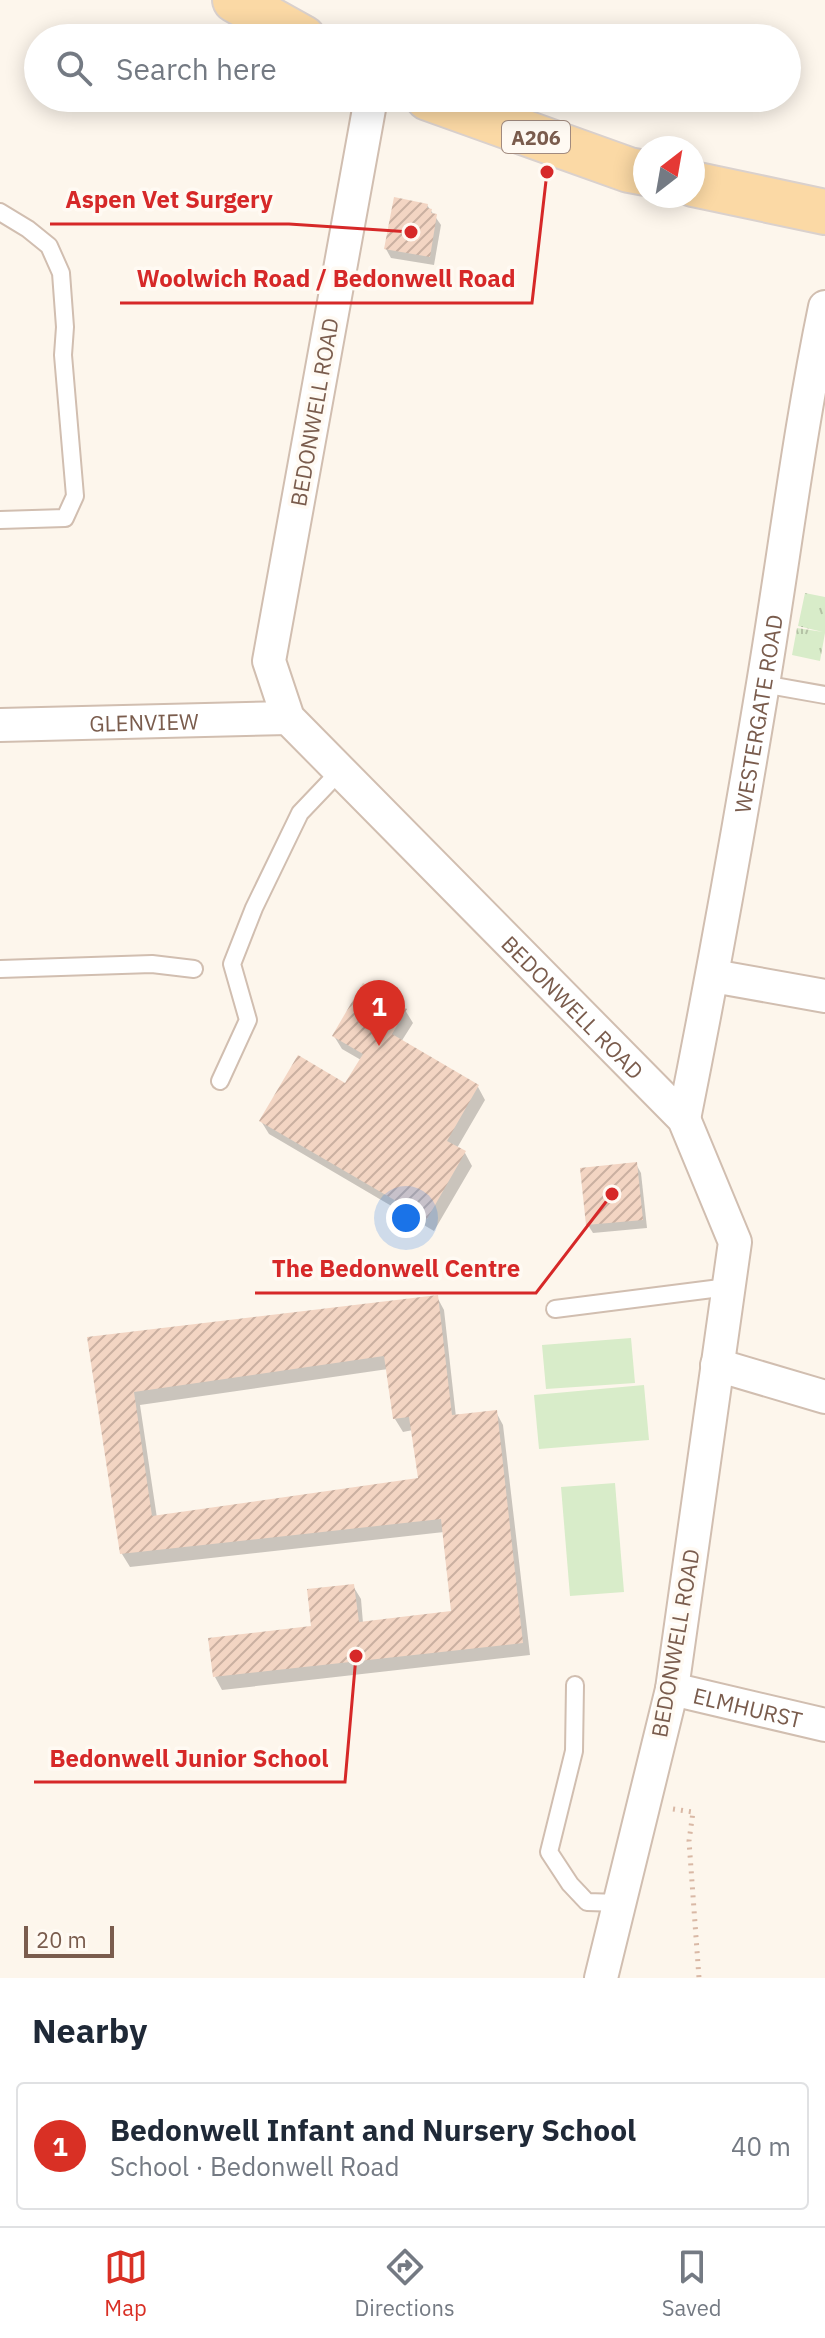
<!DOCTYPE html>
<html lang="en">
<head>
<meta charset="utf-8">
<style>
	:root { --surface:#fff; --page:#f2f2f3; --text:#1f2937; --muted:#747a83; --line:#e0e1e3; --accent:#d93025 }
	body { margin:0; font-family:"IBM Plex Sans",sans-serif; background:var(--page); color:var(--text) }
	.compass { position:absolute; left:633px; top:136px; width:72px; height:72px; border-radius:50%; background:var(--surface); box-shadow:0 4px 20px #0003; rotate:31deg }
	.scale { position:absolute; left:24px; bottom:20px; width:90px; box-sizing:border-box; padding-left:8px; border:4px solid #7a5c4d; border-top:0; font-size:22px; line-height:28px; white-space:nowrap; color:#7a5c4d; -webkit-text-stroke:6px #fffaf3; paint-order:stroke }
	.you { position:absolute; left:406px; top:1218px; width:28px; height:28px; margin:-20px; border:6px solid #fff; border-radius:50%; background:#1a73e8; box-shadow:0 0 0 12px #1a73e833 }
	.badge { display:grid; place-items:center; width:52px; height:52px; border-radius:50%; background:var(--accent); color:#fff; font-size:26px; font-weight:700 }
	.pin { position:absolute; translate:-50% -66px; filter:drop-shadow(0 2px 4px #0008) }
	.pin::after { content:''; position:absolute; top:42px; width:28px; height:24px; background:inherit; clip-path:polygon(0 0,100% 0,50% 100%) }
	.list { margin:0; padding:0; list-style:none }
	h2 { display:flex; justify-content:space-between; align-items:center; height:104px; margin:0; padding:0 32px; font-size:34px }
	h2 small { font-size:26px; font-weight:400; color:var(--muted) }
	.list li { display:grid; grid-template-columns:52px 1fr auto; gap:24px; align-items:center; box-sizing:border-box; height:128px; margin:0 16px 16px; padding:0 16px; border:2px solid var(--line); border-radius:8px }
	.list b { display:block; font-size:30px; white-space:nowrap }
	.list p { margin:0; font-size:26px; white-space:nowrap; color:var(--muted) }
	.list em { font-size:26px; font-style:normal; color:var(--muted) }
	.icon { flex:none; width:44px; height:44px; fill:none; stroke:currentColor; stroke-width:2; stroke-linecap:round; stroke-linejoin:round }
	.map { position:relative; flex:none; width:825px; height:1978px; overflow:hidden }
	.search { position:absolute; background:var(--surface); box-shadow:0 4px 20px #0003; left:24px; right:24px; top:24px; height:88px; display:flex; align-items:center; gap:20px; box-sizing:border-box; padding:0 28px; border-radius:44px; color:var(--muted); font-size:30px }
	.sheet { height:248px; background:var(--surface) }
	nav { display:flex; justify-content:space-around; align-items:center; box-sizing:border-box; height:112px; border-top:2px solid var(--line); background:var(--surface); font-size:22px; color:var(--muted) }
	nav a { display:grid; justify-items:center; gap:4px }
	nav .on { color:var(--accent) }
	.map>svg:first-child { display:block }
	.grass { fill:url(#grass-tufts) }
	.pitch { fill:#d8ecc9 }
	.shadow { fill:#0003; fill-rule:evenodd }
	.building { fill:url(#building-hatch); fill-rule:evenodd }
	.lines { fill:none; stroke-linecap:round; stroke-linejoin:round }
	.lane-casing { stroke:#d1beb0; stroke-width:20 }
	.street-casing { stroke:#d1beb0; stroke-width:36 }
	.primary-casing { stroke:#dad1cd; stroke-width:48 }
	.path { stroke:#d9b8a5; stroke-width:5; stroke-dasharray:2 6; stroke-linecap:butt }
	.lane { stroke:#fff; stroke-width:16 }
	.street { stroke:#fff; stroke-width:32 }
	.primary { stroke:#fbd9a5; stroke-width:44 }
	.labels { text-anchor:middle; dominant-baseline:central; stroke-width:7; stroke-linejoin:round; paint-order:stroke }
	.shield { fill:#fffaf3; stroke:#a28b7f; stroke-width:2 }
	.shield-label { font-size:20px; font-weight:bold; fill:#7a5c4d }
	.street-label { font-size:22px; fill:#7a5c4d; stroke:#fffaf3 }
	.leader { fill:none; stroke:#d62828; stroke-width:3 }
	.callout-dot { fill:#d62828; stroke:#fffaf3; stroke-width:3 }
	.callout-label { font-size:24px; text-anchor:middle; font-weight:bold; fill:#d62828; stroke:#fffaf3; stroke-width:7; stroke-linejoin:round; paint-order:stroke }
</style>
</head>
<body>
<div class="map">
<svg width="825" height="1978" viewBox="0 0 825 1978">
	<defs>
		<pattern id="grass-tufts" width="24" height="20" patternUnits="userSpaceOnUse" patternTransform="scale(2)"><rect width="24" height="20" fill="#d8ecc9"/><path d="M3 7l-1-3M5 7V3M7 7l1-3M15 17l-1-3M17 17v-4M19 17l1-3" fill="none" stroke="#b4c2a5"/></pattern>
		<pattern id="building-hatch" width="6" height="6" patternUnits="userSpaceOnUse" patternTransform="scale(2)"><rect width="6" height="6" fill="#f3d5c3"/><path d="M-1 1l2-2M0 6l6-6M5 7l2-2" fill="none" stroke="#cab0a1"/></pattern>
	</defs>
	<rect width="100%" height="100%" fill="#fdf6ec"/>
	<polygon class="grass" points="805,593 825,597 825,633 820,661 792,655 797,628 823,632 798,626"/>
	<g class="pitch">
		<polygon points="631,1338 635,1383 546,1389 542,1345"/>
		<polygon points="644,1385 649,1440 539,1449 534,1395"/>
		<polygon points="615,1483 624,1592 570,1596 561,1487"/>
	</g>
	<g class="shadow">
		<polygon points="427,205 441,225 434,265 391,258 386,249"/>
		<polygon points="405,1010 413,1023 401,1042 478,1087 485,1100 457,1148 465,1153 472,1166 434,1231 269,1134 261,1121 346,1086 361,1060 342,1049 334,1036"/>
		<polygon points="636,1164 641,1173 647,1228 593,1233 588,1225"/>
		<path d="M437 1297 444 1310 456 1417 496 1412 503 1425 530 1655 222 1690 215 1677 313 1628 353 1586 361 1599 363 1623 453 1613 444 1532 130 1567 122 1554 90 1339ZM388 1369 395 1419 403 1432 413 1430 420 1480 157 1518 140 1405Z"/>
	</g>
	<g class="building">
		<polygon points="394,197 428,204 427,208 432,209 431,213 437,214 430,257 384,249"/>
		<polygon points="363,983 407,1009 392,1034 479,1085 447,1141 466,1151 427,1219 259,1121 298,1055 345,1083 363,1054 332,1036"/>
		<polygon points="637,1162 643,1220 586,1225 580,1168"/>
		<path d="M438 1295 452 1415 497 1410 523 1643 213 1677 208 1638 311 1626 307 1589 354 1584 359 1622 451 1611 441 1519 120 1554 87 1337ZM384 1356 393 1419 409 1417 418 1478 152 1516 134 1392Z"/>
	</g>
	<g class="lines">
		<g class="lane-casing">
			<g id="lane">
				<polyline points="0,212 28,229 49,246 61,273 65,327 63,355 75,496 65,518 0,520"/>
				<polyline points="763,684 825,695"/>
				<polyline points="0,969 152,964 194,969"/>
				<polyline points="220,1081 248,1020 232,964 254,908 300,813 340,771"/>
				<polyline points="555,1309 728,1287"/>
				<polyline points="575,1685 574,1751 549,1852 570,1884 587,1902 620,1903"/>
			</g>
		</g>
		<g class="street-casing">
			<g id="street">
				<path id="s1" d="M371 98 269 661 288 718 684 1119 735 1242 672 1689 601 1978"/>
				<path id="s2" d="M0 725 288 718"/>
				<polyline points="713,976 825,996"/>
				<path id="s3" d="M684 1119C713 974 739 829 763 684 784 558 799 432 825 307"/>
				<polyline points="717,1365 825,1397"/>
				<path id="s4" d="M672 1689 825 1725"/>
			</g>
		</g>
		<g class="primary-casing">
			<g id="primary">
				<polyline points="235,0 303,38"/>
				<polyline points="428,98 629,170 645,173"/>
				<polyline points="693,184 825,212"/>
			</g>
		</g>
		<polyline class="path" points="673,1809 693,1812 689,1841 699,1978"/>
		<use href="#lane" class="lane"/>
		<use href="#street" class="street"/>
		<use href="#primary" class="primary"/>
	</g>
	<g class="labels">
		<rect class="shield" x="502" y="121" width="68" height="32" rx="6"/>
		<g class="shield-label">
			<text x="536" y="137">A206</text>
		</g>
		<g class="street-label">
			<text transform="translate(314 412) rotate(-80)">BEDONWELL ROAD</text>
			<text stroke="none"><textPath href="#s3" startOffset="412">WESTERGATE ROAD</textPath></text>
			<text stroke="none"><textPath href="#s2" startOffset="144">GLENVIEW</textPath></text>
			<text stroke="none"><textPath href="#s1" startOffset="1038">BEDONWELL ROAD</textPath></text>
			<text transform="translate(675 1643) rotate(-80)">BEDONWELL ROAD</text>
			<text stroke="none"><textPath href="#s4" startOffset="78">ELMHURST</textPath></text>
		</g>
	</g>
	<path class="leader" d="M411 232L289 224H50M547 172L532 303H120M612 1194L536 1293H255M356 1656L345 1782H34"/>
	<g class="callout-dot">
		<circle cx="411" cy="232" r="8"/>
		<circle cx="547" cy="172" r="8"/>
		<circle cx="612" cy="1194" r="8"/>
		<circle cx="356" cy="1656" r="8"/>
	</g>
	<g class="callout-label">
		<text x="169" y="208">Aspen Vet Surgery</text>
		<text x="326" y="287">Woolwich Road / Bedonwell Road</text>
		<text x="396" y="1277">The Bedonwell Centre</text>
		<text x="189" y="1767">Bedonwell Junior School</text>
	</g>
</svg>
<svg class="compass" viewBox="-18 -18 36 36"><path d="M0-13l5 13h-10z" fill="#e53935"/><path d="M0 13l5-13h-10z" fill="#747a83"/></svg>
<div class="scale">20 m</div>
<div class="you"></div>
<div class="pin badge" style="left:379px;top:1046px">1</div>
<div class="search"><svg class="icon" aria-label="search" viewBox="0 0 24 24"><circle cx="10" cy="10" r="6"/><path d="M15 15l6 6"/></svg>Search here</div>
</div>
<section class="sheet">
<h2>Nearby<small></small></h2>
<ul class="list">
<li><span class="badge">1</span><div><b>Bedonwell Infant and Nursery School</b><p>School · Bedonwell Road</p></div><em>40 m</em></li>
</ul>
</section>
<nav>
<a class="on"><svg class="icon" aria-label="map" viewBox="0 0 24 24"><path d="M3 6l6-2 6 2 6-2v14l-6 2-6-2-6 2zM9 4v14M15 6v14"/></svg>Map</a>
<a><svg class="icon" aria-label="directions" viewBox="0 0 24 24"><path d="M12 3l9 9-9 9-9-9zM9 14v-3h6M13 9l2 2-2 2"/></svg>Directions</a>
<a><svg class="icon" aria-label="saved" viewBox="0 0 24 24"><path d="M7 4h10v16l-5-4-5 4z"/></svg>Saved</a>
</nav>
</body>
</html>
